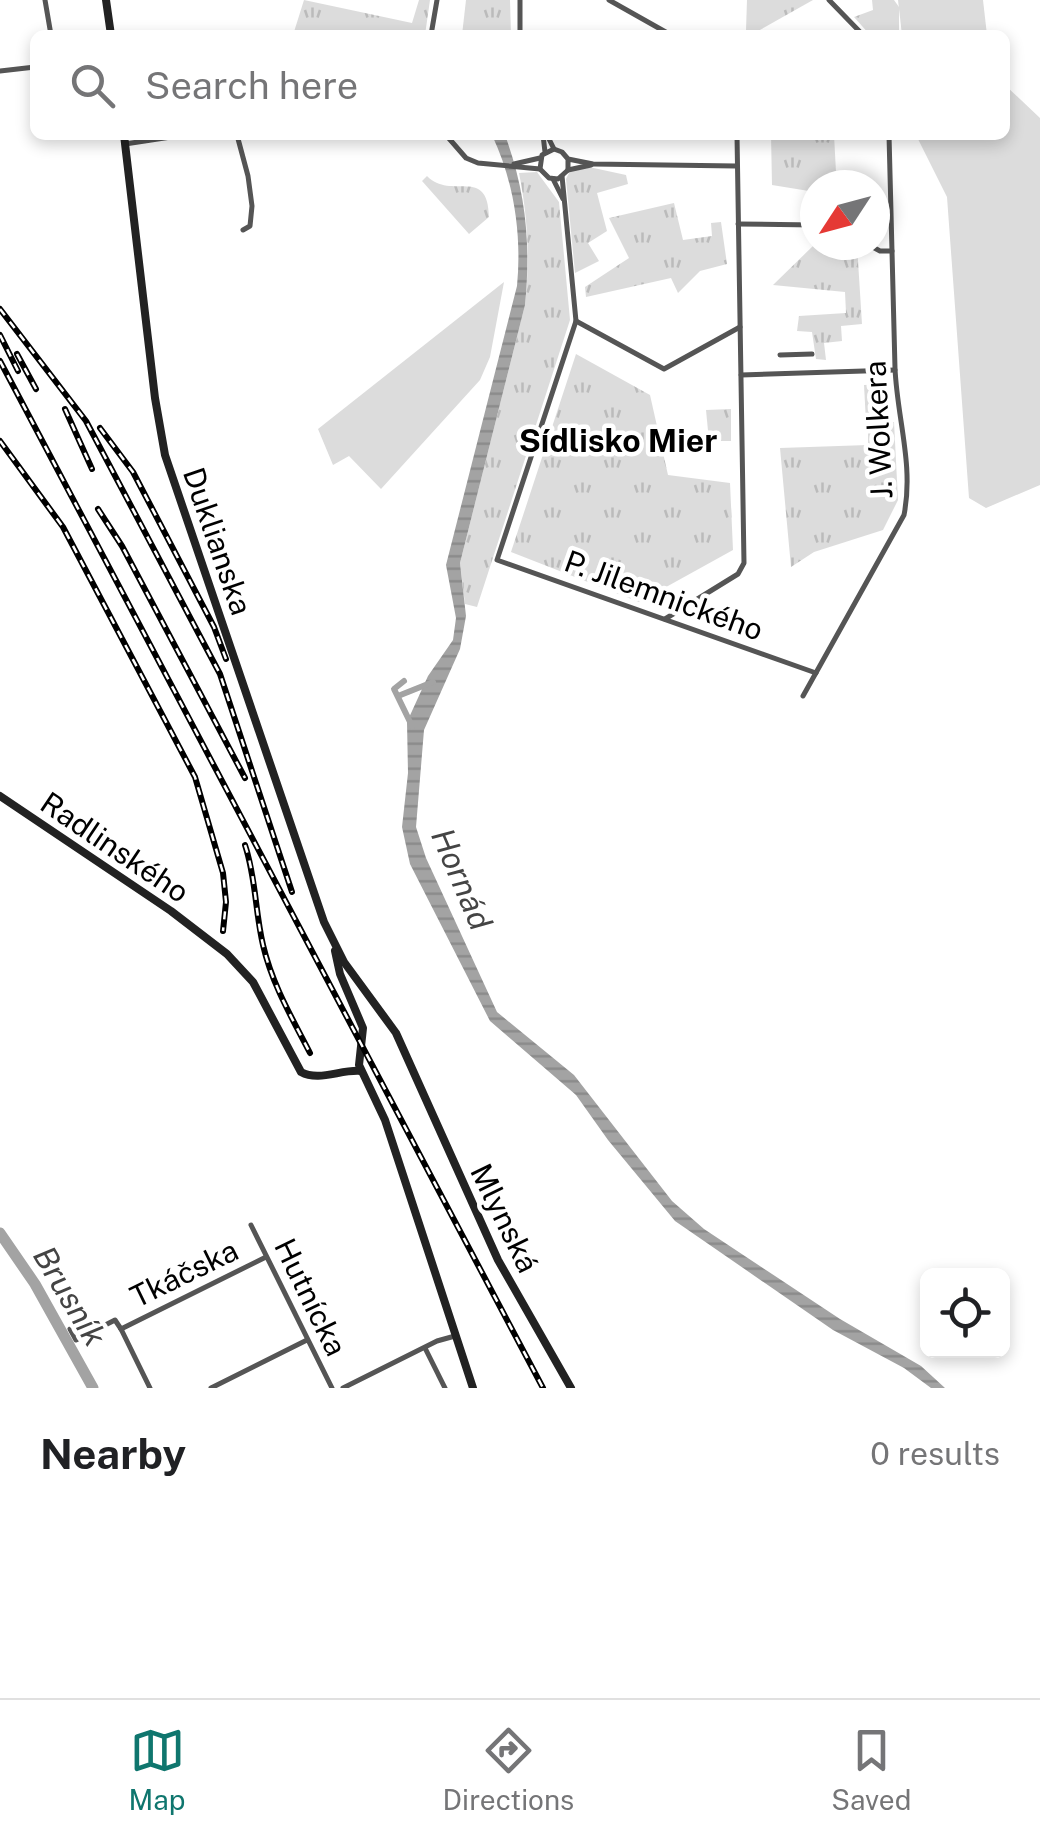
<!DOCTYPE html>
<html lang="en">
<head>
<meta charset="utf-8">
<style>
	:root { --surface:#fff; --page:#f2f2f2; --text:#202124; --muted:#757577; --line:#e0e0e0; --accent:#0f766e }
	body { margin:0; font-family:"Public Sans",sans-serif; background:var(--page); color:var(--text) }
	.controls { position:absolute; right:30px; bottom:30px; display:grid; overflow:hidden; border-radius:15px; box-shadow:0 5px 15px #0003 }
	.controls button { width:90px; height:90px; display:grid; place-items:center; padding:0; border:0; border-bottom:2px solid var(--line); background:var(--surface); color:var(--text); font:50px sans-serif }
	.compass { position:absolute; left:800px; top:170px; width:90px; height:90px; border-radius:50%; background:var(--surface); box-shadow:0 5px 15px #0003; rotate:234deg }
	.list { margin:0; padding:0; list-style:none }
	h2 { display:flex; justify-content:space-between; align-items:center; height:130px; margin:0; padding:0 40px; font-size:42px }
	h2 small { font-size:32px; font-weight:400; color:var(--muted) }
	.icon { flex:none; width:55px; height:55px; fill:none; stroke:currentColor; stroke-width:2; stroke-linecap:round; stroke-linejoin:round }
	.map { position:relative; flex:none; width:1040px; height:1388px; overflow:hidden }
	.search { position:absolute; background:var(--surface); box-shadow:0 5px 15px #0003; left:30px; right:30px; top:30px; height:110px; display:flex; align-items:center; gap:25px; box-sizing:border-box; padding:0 35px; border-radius:15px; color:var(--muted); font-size:38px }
	.sheet { height:310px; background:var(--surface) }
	nav { display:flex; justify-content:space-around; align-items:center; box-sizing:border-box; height:140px; border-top:2px solid var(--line); background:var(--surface); font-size:28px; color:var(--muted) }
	nav a { display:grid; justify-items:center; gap:5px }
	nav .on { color:var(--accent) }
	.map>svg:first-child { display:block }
	.grass { fill:url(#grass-tufts) }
	.garden { fill:#dcdcdc }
	.water { fill:url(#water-rules) }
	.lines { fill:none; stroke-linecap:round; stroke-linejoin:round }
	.canal { stroke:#a3a3a3; stroke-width:6 }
	.river { stroke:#a3a3a3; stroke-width:11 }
	.street { stroke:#555; stroke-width:5 }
	.secondary { stroke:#222; stroke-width:8 }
	.rail-casing { stroke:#000; stroke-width:6 }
	.rail { stroke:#fff; stroke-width:2.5; stroke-dasharray:8; stroke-linecap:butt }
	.labels { text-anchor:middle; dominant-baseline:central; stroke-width:9; stroke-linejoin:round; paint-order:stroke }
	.street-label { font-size:30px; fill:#000; stroke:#fff }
	.neighbourhood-label { font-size:32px; font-weight:bold; fill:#000; stroke:#fff }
	.water-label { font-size:32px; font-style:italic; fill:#444; stroke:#fff }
</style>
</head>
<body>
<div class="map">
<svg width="1040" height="1388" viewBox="0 0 1040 1388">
	<defs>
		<pattern id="grass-tufts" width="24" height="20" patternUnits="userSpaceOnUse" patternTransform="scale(2.5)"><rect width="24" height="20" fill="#dcdcdc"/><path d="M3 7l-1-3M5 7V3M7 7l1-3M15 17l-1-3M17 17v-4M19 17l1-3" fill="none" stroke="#bbb"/></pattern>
		<pattern id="water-rules" width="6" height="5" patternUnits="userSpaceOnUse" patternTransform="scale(2.5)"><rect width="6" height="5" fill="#a3a3a3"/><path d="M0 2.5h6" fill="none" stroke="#8b8b8b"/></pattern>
	</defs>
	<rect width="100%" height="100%" fill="#fff"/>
	<g class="grass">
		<polygon points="304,0 412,23 419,0 430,0 425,35 293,35"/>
		<polygon points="466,0 510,0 511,35 462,35"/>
		<polygon points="747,0 813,0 751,35 746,30"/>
		<polygon points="872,0 894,0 899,7 899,35 870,35 854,17 873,10"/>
		<polygon points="771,135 834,135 836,172 852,185 815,185 815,192 772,185"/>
		<polygon points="589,167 626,175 628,184 597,193 607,231 588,243 599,261 575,273 566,179 570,171"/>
		<path d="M537 172 559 202 570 320 477 607 465 604 460 563 525 305C530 259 528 218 519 173Z"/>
		<path d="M427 176C451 201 488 165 489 217L469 234 422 181Z"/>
		<polygon points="674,203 683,240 712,236 711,223 721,222 727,264 700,271 678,293 671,278 586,297 585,287 629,258 609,218"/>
		<polygon points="815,244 857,245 862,324 841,326 842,341 824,343 826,360 816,359 812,332 797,331 799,316 846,313 845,292 773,285"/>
		<polygon points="576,354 650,395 668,475 730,483 733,550 639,602 511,552"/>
		<polygon points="731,409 731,441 709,441 706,410"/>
		<polygon points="894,422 898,500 883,530 814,552 791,567 780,448 868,445 868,424"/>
	</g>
	<g class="garden">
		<polygon points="898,0 983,0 987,35 902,35"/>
		<polygon points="1005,85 1040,118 1040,485 986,508 969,498 947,197 916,135 1005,135"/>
		<polygon points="504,282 490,357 480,380 381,489 349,456 333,465 318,429"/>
		<polygon points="883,384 885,420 866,422 864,385"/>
	</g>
	<path class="water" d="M492 135H505C526 192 531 244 525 305L460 563 466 616 460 649 424 730 416 827 426 858 497 1012 574 1075 672 1201 704 1229 840 1319 921 1366 945 1388H931L904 1368 833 1330 675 1221 608 1140 576 1095 490 1021 410 864 402 827 408 773 407 722 428 676 453 640 456 618 446 565 517 286C522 234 514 182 492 135Z"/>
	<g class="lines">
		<g class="canal">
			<polyline points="404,681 394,689 412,726"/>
			<polyline points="398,696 433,682"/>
		</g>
		<polyline class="river" points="0,1233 35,1284 93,1388"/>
		<g class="street">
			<polyline points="45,0 51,35"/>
			<polyline points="520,0 520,35"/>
			<polyline points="609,0 671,35"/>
			<polyline points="829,0 863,35"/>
			<polyline points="431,35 437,0"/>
			<polyline points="0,71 35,67"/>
			<polyline points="237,135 248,176 252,206 250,226 243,230"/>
			<polyline points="446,135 466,158 478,163 540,169"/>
			<polyline points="543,135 545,152"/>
			<polyline points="547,135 554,149"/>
			<polyline points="125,144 184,135"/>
			<polyline points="568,159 568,170 558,179 549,178 540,169 542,155 554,149 562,152 568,159 593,164 736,166"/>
			<polyline points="514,164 540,158"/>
			<polyline points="568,170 591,165"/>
			<polyline points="562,176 576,321 497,560 816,673"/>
			<polyline points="553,179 563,199"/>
			<polyline points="738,224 815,225"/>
			<polyline points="869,245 880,251 892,251"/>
			<polyline points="576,321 664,369 740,327"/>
			<polyline points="780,355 812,354"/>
			<polyline points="741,375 895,370"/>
			<polyline points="665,619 738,574 744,563 737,135"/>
			<path d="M803 696 904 515C914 465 897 418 895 368 893 291 891 213 889 135"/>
			<polyline points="251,1225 332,1388"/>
			<polyline points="70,1329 76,1340 115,1320 121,1329"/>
			<polyline points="121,1329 266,1257"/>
			<polyline points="121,1329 150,1388"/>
			<polyline points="425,1348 445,1388"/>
			<polyline points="211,1388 307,1340"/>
			<polyline points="343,1388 437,1341 455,1336"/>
		</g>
		<g class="secondary">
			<polyline points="106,0 111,35"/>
			<polyline points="124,135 155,398 165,455 324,922 344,962 396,1033 498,1260 571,1388"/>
			<path d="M0 796 171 911 227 954 253 982 301 1072C319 1082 341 1069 361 1071"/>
			<polyline points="335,951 340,974 363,1028 359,1065 385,1120 473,1388"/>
		</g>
		<g class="rail-casing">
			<g id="rail">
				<polyline points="0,309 86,421 220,674 292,892"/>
				<polyline points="0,335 18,371"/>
				<polyline points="17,354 36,389"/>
				<polyline points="0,361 543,1388"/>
				<polyline points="65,409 92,469"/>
				<polyline points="100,428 133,472 214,627 226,659"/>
				<polyline points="0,441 63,527 195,777 223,873 226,902 223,931"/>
				<polyline points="98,509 122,546 245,778"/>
				<path d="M245 845C256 878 255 911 263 945 272 984 292 1018 310 1053"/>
			</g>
		</g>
		<use href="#rail" class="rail"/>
	</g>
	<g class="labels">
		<g class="street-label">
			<text transform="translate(878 430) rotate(-93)">J. Wolkera</text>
			<text transform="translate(218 541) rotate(71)">Duklianska</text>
			<text transform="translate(664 595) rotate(20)">P. Jilemnického</text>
			<text transform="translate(115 847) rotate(34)">Radlinského</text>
			<text transform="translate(505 1218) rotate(64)">Mlynská</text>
			<text transform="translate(184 1273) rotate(-26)">Tkáčska</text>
			<text transform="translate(311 1297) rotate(64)">Hutnícka</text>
		</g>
		<g class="neighbourhood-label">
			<text x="618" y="440">Sídlisko Mier</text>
		</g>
		<g class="water-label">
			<text transform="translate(462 879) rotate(67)">Hornád</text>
			<text transform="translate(70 1296) rotate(59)">Brusník</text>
		</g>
	</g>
</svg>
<div class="controls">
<button><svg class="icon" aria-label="locate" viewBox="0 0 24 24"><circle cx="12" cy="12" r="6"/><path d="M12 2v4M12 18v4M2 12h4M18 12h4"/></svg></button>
</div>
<svg class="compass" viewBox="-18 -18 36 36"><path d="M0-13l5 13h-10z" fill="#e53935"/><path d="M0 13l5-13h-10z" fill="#757577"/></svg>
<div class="search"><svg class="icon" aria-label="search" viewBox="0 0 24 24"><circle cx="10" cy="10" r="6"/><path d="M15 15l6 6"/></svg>Search here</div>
</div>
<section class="sheet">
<h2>Nearby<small>0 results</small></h2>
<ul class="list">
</ul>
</section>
<nav>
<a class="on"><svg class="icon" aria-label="map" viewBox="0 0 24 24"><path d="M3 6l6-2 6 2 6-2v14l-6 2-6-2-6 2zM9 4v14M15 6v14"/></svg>Map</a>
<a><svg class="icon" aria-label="directions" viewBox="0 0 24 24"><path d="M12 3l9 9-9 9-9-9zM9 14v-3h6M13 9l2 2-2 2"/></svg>Directions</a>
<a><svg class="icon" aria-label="saved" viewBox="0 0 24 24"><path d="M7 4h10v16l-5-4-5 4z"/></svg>Saved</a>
</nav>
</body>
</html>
